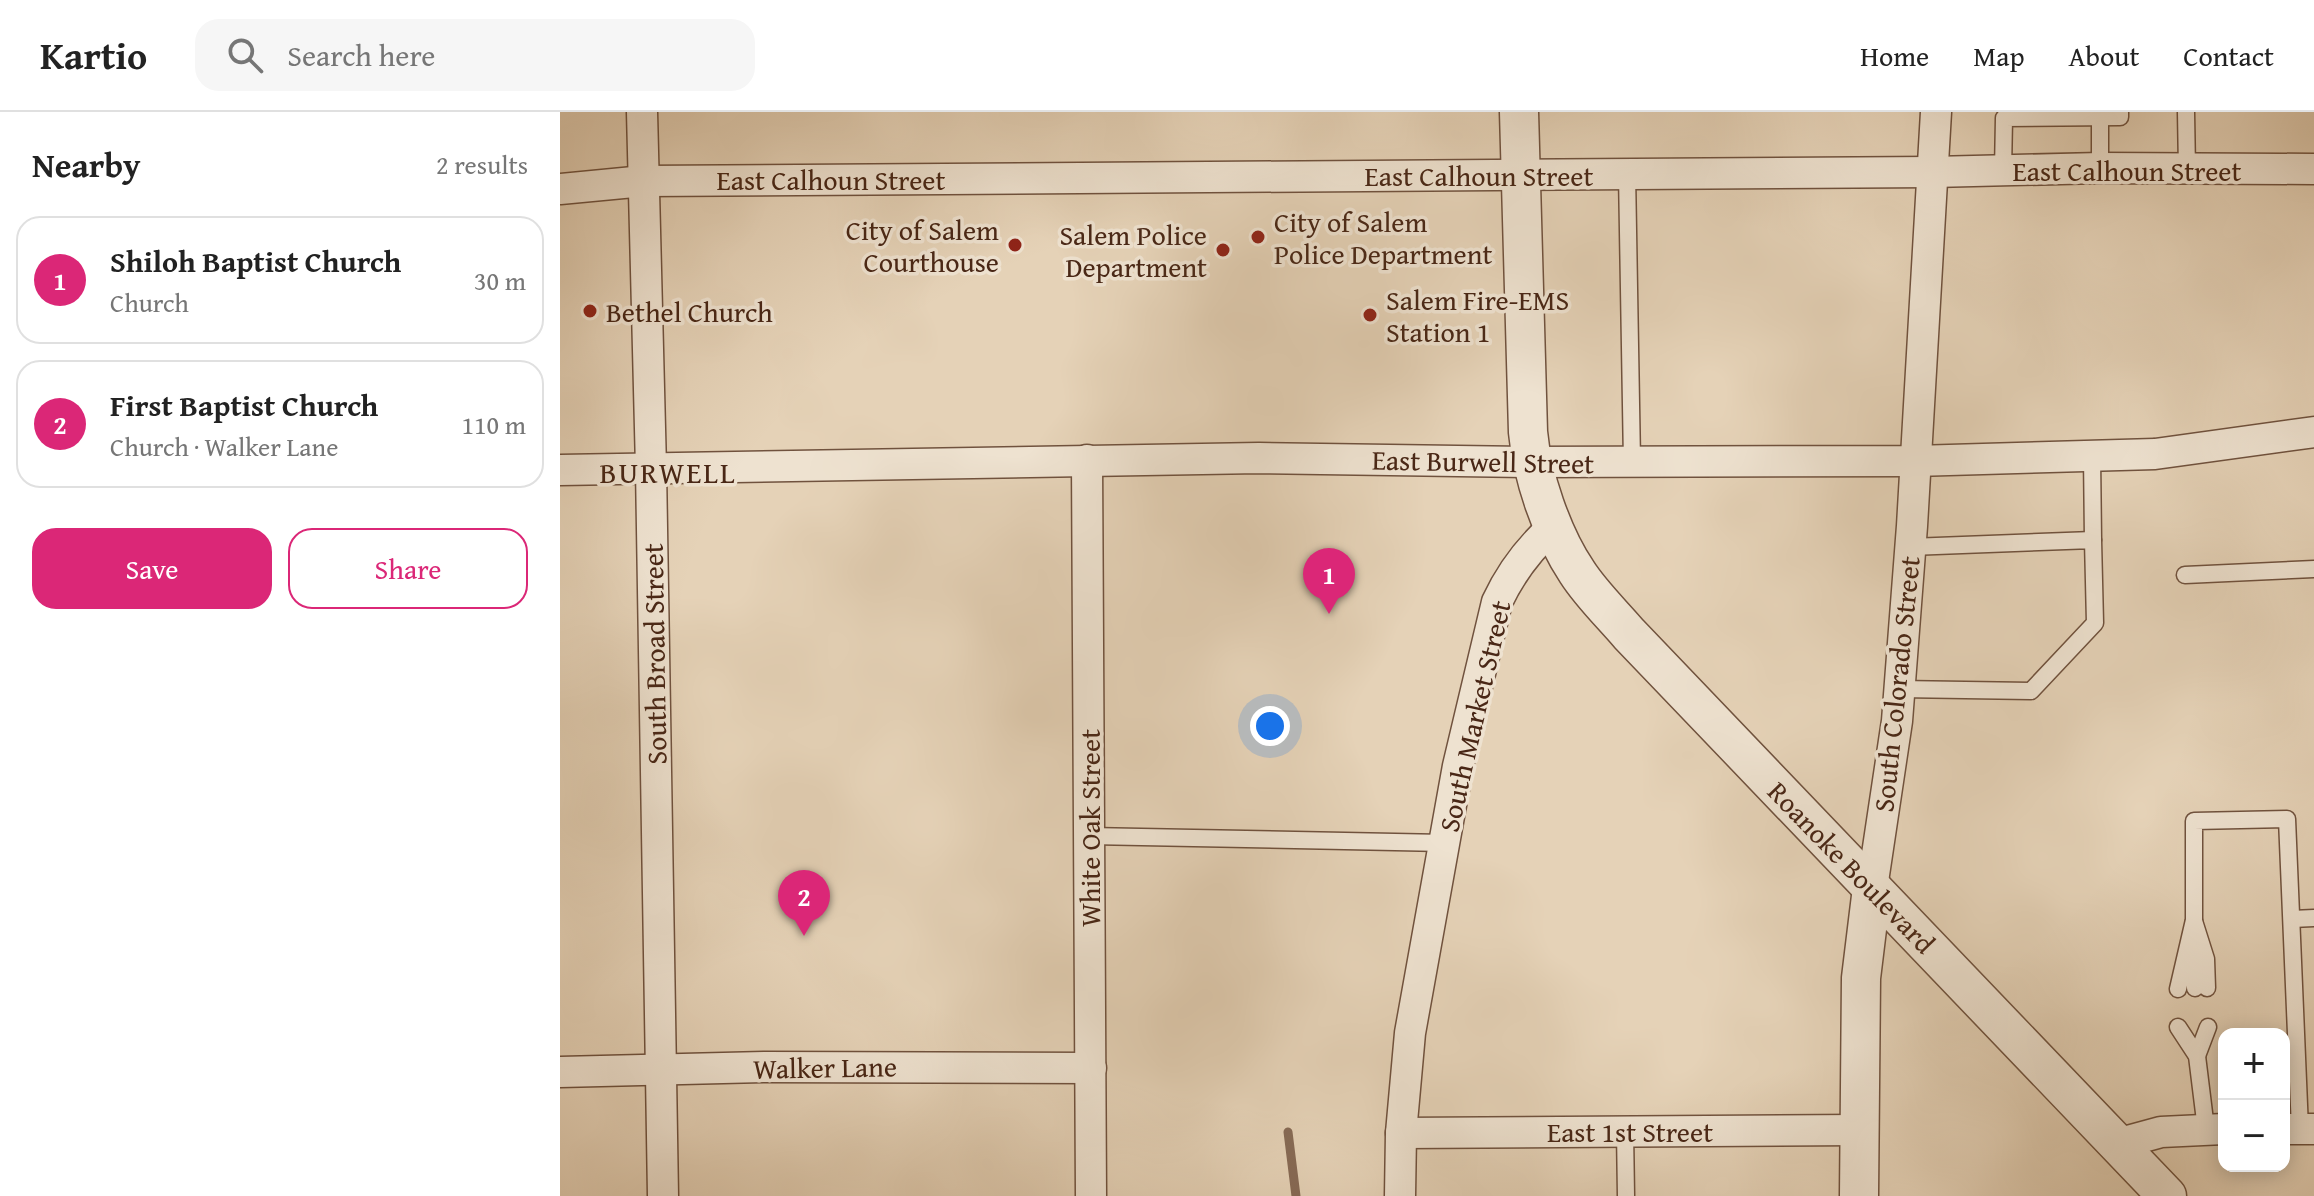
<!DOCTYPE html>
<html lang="en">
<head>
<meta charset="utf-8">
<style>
	:root { --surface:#fff; --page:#f6f6f6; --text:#222; --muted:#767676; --line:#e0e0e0; --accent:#db2777 }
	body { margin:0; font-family:"Gentium Book Plus",serif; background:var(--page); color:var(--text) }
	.controls { position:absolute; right:24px; bottom:24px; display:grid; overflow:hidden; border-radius:16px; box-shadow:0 4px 20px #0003 }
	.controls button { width:72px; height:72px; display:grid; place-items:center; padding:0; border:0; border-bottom:2px solid var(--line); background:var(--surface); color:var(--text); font:40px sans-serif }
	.you { position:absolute; left:710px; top:614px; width:28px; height:28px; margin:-20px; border:6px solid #fff; border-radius:50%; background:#1a73e8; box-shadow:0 0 0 12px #1a73e833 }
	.badge { display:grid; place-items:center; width:52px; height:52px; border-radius:50%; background:var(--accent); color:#fff; font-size:26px; font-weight:700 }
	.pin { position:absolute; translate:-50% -66px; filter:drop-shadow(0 2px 4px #0008) }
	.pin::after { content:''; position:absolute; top:42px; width:28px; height:24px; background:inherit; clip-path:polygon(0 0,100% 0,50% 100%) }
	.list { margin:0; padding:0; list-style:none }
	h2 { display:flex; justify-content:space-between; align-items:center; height:104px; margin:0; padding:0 32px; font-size:34px }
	h2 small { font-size:26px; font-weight:400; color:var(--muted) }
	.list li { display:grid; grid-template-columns:52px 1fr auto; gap:24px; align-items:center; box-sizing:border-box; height:128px; margin:0 16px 16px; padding:0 16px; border:2px solid var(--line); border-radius:24px }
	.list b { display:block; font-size:30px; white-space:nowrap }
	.list p { margin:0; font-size:26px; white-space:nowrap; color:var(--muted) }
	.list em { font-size:26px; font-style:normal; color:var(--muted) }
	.actions { display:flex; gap:16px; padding:24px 32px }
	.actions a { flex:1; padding:18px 0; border:2px solid var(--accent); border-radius:24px; text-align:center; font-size:28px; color:var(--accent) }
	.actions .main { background:var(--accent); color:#fff }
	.icon { flex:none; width:44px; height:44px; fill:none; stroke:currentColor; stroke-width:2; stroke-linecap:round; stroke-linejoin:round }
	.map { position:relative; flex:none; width:1754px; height:1084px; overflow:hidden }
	header { display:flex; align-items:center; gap:48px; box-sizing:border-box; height:112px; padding:0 40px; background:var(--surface); border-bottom:2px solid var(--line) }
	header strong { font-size:38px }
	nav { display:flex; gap:44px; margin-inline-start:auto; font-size:28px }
	.search { width:560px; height:72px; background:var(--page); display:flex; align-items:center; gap:20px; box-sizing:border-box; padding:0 28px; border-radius:24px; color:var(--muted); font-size:30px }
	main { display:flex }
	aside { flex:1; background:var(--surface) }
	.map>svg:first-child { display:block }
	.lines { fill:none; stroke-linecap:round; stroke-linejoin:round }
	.stream { stroke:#876b56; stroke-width:9 }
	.service-casing { stroke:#70523e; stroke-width:19 }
	.minor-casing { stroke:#70523e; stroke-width:33 }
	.tertiary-casing { stroke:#70523e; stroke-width:41 }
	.service { stroke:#eee2d0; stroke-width:16 }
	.minor { stroke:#eee2d0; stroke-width:30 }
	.tertiary { stroke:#eee2d0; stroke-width:38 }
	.poi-dot { fill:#8f2418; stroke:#eee2d0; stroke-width:3 }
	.labels { text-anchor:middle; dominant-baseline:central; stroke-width:7; stroke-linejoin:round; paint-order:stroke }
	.street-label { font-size:28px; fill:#492716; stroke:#eee2d0 }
	.poi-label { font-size:28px; fill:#492716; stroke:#eee2d0; text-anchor:start }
	.neighbourhood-label { font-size:30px; letter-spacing:2px; fill:#492716; stroke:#eee2d0 }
</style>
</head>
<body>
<header>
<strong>Kartio</strong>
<div class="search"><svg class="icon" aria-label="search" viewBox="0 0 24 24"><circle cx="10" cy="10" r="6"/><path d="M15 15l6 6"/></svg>Search here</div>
<nav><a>Home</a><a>Map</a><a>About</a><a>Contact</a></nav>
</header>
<main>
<aside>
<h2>Nearby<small>2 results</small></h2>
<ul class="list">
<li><span class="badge">1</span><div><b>Shiloh Baptist Church</b><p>Church</p></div><em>30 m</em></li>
<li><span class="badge">2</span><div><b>First Baptist Church</b><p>Church · Walker Lane</p></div><em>110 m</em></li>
</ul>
<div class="actions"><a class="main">Save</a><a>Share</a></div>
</aside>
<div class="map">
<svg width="1754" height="1084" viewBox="0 0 1754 1084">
	<rect width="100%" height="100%" fill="#e5d2b7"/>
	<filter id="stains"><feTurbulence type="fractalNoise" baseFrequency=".0025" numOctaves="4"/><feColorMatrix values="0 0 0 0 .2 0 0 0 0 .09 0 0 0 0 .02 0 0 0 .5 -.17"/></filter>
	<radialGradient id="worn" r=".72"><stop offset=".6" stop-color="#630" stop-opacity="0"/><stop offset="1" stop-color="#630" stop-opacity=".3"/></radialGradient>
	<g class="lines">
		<polyline class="stream" points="728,1020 736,1084"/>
		<g class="service-casing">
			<g id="service">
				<polyline points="1626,0 1627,58"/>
				<polyline points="1540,56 1540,5"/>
				<polyline points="1443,59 1444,6 1560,5 1560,0"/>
				<polyline points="1067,61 1072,350"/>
				<polyline points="1532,344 1533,428"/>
				<polyline points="1625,463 1754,457"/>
				<polyline points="1339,577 1471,579 1535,511 1533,428 1350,435"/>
				<polyline points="529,724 885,731"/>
				<polyline points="1732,807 1754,806"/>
				<polyline points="1634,809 1646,847 1647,876"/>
				<polyline points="1634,833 1635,876"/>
				<polyline points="1618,877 1634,808 1634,709 1727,707 1740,1017"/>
				<polyline points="1618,915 1637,944 1646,1017"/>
				<polyline points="1637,944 1648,915"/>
				<polyline points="1065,1019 1066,1084"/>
			</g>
		</g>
		<g class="minor-casing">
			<g id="minor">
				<polyline points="82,0 91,356 103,1084"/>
				<polyline points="0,77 84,69 1373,60 1540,56 1754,57"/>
				<polyline points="527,348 531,1084"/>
				<polyline points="0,358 699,346 971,350 1355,349 1595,342 1754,320"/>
				<polyline points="1312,776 1337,609 1352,414 1376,0"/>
				<polyline points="0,960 204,955 531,956"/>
				<polyline points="1724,1017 1754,1017"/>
				<polyline points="841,1021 1300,1018"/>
				<polyline points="1557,1032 1601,1020 1664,1017"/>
				<path d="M840 1084 841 1021 850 921 898 654 937 490C951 460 969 436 994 414"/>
			</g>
		</g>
		<g class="tertiary-casing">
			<g id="tertiary">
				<path d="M959 0 968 320C972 364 992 423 1017 460 1031 482 1052 502 1069 522L1607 1084"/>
				<polyline points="1299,1084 1301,866 1312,776"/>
			</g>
		</g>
		<use href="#service" class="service"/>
		<use href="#minor" class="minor"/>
		<use href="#tertiary" class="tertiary"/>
	</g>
	<g class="poi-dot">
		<circle cx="698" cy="125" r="8"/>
		<circle cx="455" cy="133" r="8"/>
		<circle cx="663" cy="138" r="8"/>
		<circle cx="30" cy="199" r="8"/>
		<circle cx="810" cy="203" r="8"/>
	</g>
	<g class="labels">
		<g class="street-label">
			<text x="1567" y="58">East Calhoun Street</text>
			<text x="919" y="63">East Calhoun Street</text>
			<text x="271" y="67">East Calhoun Street</text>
			<text transform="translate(923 349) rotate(1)">East Burwell Street</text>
			<text transform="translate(94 542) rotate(-91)">South Broad Street</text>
			<text transform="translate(1336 572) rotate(-84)">South Colorado Street</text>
			<text transform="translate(914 604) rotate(-77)">South Market Street</text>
			<text transform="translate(529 716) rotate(-90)">White Oak Street</text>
			<text transform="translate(1292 755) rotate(46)">Roanoke Boulevard</text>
			<text transform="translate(265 955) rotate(-1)">Walker Lane</text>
			<text x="1070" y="1019">East 1st Street</text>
		</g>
		<g class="poi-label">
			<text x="714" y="109">City of Salem<tspan x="714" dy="32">Police Department</tspan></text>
			<text x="439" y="117" text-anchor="end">City of Salem<tspan x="439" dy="32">Courthouse</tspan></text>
			<text x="647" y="122" text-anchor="end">Salem Police<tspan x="647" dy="32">Department</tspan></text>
			<text x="826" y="187">Salem Fire-EMS<tspan x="826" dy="32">Station 1</tspan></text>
			<text x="46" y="199">Bethel Church</text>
		</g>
		<g class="neighbourhood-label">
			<text x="108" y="360">BURWELL</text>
		</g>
	</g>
	<rect width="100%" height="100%" filter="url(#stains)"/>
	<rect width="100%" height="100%" fill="url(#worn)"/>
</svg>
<div class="controls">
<button>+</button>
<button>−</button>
</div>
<div class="you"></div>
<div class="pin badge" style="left:769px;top:502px">1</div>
<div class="pin badge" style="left:244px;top:824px">2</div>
</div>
</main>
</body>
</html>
